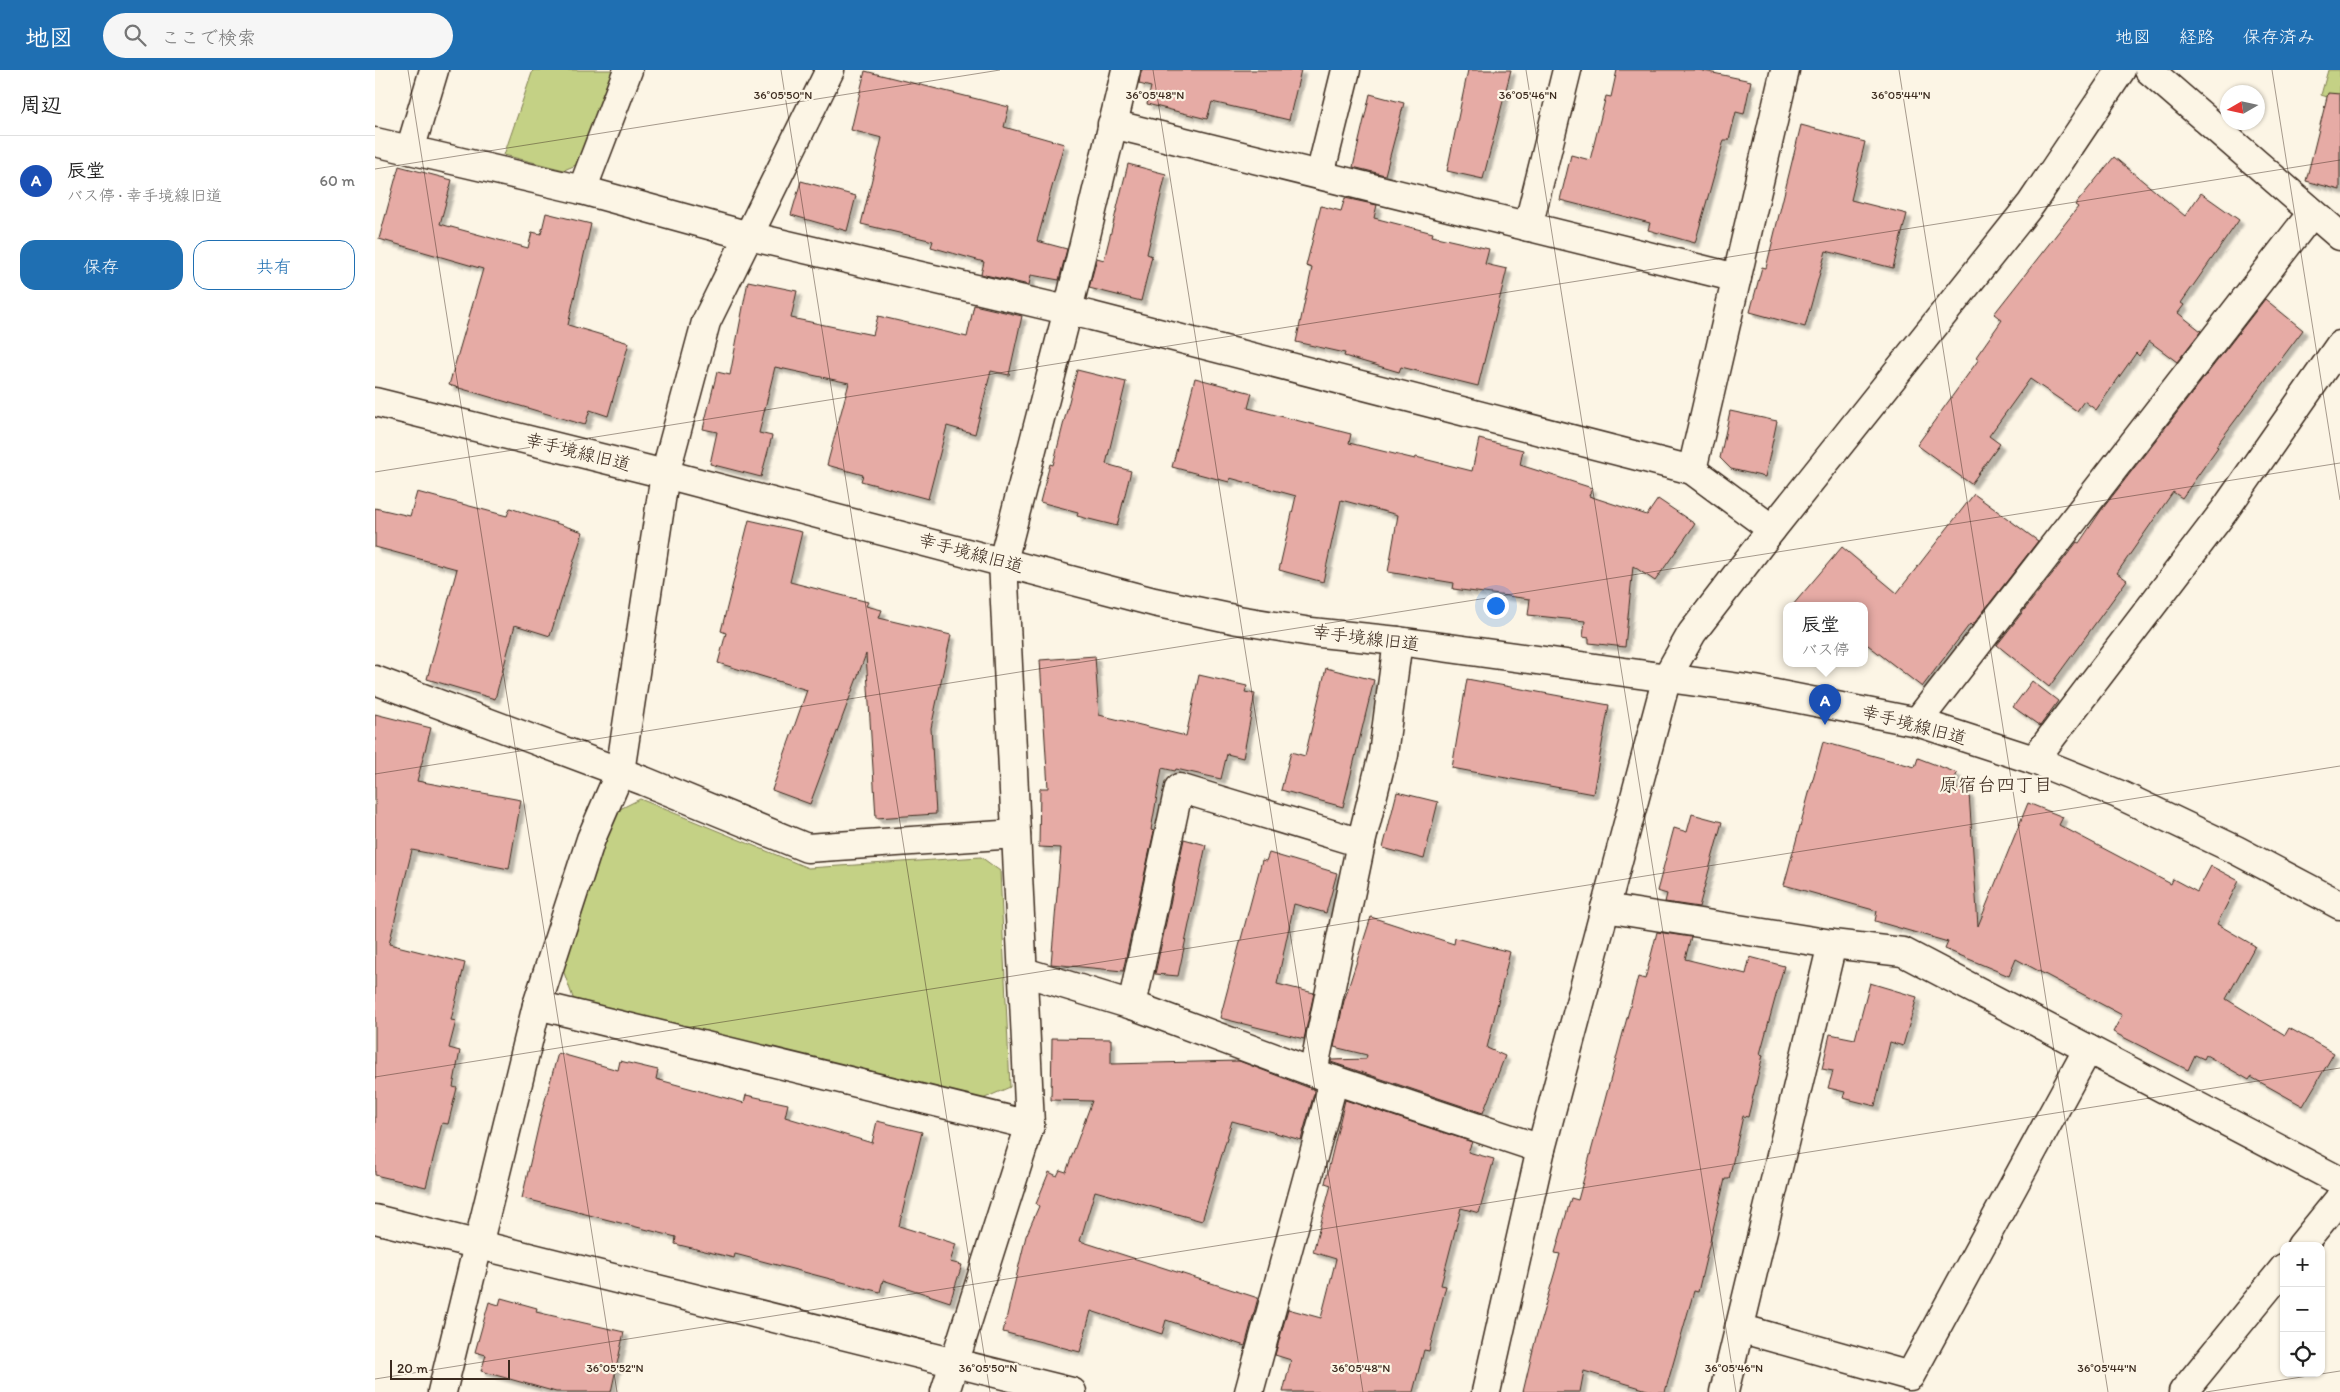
<!DOCTYPE html>
<html lang="ja">
<head>
<meta charset="utf-8">
<style>
	:root { --surface:#fff; --page:#f6f6f6; --text:#222; --muted:#767676; --line:#e0e0e0; --accent:#1f6fb2 }
	body { margin:0; font-family:Itim,"Klee One",sans-serif; background:var(--page); color:var(--text) }
	.controls { position:absolute; right:15px; bottom:15px; display:grid; overflow:hidden; border-radius:10px; box-shadow:0 1px 4px #0004 }
	.controls button { width:45px; height:45px; display:grid; place-items:center; padding:0; border:0; border-bottom:1px solid var(--line); background:var(--surface); color:var(--text); font:25px sans-serif }
	.compass { position:absolute; left:1845px; top:15px; width:45px; height:45px; border-radius:50%; background:var(--surface); box-shadow:0 1px 4px #0004; rotate:261deg }
	.scale { position:absolute; left:15px; bottom:12px; width:120px; box-sizing:border-box; padding-left:5px; border:2px solid #3b2a1e; border-top:0; font-size:14px; line-height:18px; white-space:nowrap; color:#3b2a1e; -webkit-text-stroke:4px #fcf5e5; paint-order:stroke }
	.you { position:absolute; left:1120px; top:535px; width:18px; height:18px; margin:-12px; border:4px solid #fff; border-radius:50%; background:#1a73e8; box-shadow:0 0 0 8px #1a73e833 }
	.badge { display:grid; place-items:center; width:32px; height:32px; border-radius:50%; background:var(--accent); color:#fff; font-size:16px; font-weight:700 }
	.pin { position:absolute; translate:-50% -41px; filter:drop-shadow(0 1px 2px #0008) }
	.pin::after { content:''; position:absolute; top:26px; width:18px; height:15px; background:inherit; clip-path:polygon(0 0,100% 0,50% 100%) }
	.popup { position:absolute; left:1408px; top:532px; width:85px; height:65px; box-sizing:border-box; display:grid; place-content:center; border-radius:10px; background:var(--surface); filter:drop-shadow(0 1px 4px #0005); font-size:16px; white-space:nowrap; color:var(--muted) }
	.popup b { font-size:19px; color:var(--text) }
	.popup::after { content:''; position:absolute; left:50%; top:100%; margin-left:-10px; border:10px solid transparent; border-top-color:var(--surface) }
	.list { margin:0; padding:0; list-style:none }
	h2 { display:flex; justify-content:space-between; align-items:center; height:65px; margin:0; padding:0 20px; font-size:21px }
	h2 small { font-size:16px; font-weight:400; color:var(--muted) }
	.list li { display:grid; grid-template-columns:32px 1fr auto; gap:15px; align-items:center; box-sizing:border-box; height:90px; padding:0 20px; border-top:1px solid var(--line) }
	.list b { display:block; font-size:19px; white-space:nowrap }
	.list p { margin:0; font-size:16px; white-space:nowrap; color:var(--muted) }
	.list em { font-size:16px; font-style:normal; color:var(--muted) }
	.actions { display:flex; gap:10px; padding:15px 20px }
	.actions a { flex:1; padding:11px 0; border:1px solid var(--accent); border-radius:15px; text-align:center; font-size:18px; color:var(--accent) }
	.actions .main { background:var(--accent); color:#fff }
	.icon { flex:none; width:28px; height:28px; fill:none; stroke:currentColor; stroke-width:2; stroke-linecap:round; stroke-linejoin:round }
	.map { position:relative; flex:none; width:1965px; height:1322px; overflow:hidden }
	header { display:flex; align-items:center; gap:30px; box-sizing:border-box; height:70px; padding:0 25px; background:var(--accent); color:#fff }
	header strong { font-size:24px }
	nav { display:flex; gap:28px; margin-inline-start:auto; font-size:18px }
	.search { width:350px; height:45px; background:var(--page); display:flex; align-items:center; gap:12px; box-sizing:border-box; padding:0 18px; border-radius:28px; color:var(--muted); font-size:19px }
	main { display:flex }
	aside { flex:1; background:var(--surface) }
	.map>svg:first-child { display:block }
	.green { fill:#c4d185; stroke:#807e52 }
	.building { fill:#e6aba5; stroke:#3b2a1e; filter:url(#shadow) }
	.lines { fill:none; stroke-linecap:round; stroke-linejoin:round }
	.minor-casing { stroke:#3b2a1e; stroke-width:31 }
	.tertiary-casing { stroke:#3b2a1e; stroke-width:31 }
	.minor { stroke:#fcf5e5; stroke-width:28 }
	.tertiary { stroke:#fcf5e5; stroke-width:28 }
	.ticks { fill:none; stroke:#3b2a1e; stroke-width:1; stroke-opacity:0.45 }
	.labels { text-anchor:middle; dominant-baseline:central; stroke-width:4.5; stroke-linejoin:round; paint-order:stroke }
	.street-label { font-size:18px; fill:#3b2a1e; stroke:#fcf5e5 }
	.neighbourhood-label { font-size:19px; fill:#3b2a1e; stroke:#fcf5e5 }
	.ticks-label { font-size:12px; text-anchor:middle; fill:#3b2a1e; stroke:#fcf5e5; stroke-width:4.5; stroke-linejoin:round; paint-order:stroke }
</style>
</head>
<body>
<header>
<strong>地図</strong>
<div class="search"><svg class="icon" aria-label="search" viewBox="0 0 24 24"><circle cx="10" cy="10" r="6"/><path d="M15 15l6 6"/></svg>ここで検索</div>
<nav><a>地図</a><a>経路</a><a>保存済み</a></nav>
</header>
<main>
<aside>
<h2>周辺<small></small></h2>
<ul class="list">
<li><span class="badge" style="background:#1a4fb4">A</span><div><b>辰堂</b><p>バス停 · 幸手境線旧道</p></div><em>60 m</em></li>
</ul>
<div class="actions"><a class="main">保存</a><a>共有</a></div>
</aside>
<div class="map">
<svg width="1965" height="1322" viewBox="0 0 1965 1322">
	<defs>
		<filter id="shadow"><feDropShadow dx="4.5" dy="4.5" stdDeviation="1" flood-color="#0004"/></filter>
	</defs>
	<rect width="100%" height="100%" fill="#fcf5e5"/>
	<filter id="ink" filterUnits="userSpaceOnUse"><feTurbulence type="fractalNoise" baseFrequency=".02" numOctaves="2"/><feDisplacementMap in="SourceGraphic" scale="10" xChannelSelector="R" yChannelSelector="G"/><feConvolveMatrix kernelMatrix="1 2 1 2 8 2 1 2 1" color-interpolation-filters="sRGB"/></filter>
	<g filter="url(#ink)">
		<g class="green">
			<polygon points="158,0 241,0 206,93 189,100 129,85"/>
			<polygon points="1953,0 1965,0 1965,31 1946,25"/>
			<polygon points="265,729 433,798 606,787 625,801 635,1017 603,1031 201,936 188,900 239,742"/>
		</g>
		<g class="building">
			<polygon points="766,0 926,0 914,50 837,32 832,49 772,34 776,17 764,14"/>
			<polygon points="1093,0 1136,0 1108,109 1072,101"/>
			<polygon points="1242,0 1324,0 1376,11 1369,44 1361,42 1354,70 1349,70 1320,173 1273,160 1275,153 1185,130 1196,85 1215,90 1231,26 1236,27"/>
			<polygon points="490,1 634,37 629,57 689,74 662,171 692,179 684,210 656,205 654,215 606,204 609,192 556,177 558,171 486,154 507,68 476,60"/>
			<polygon points="1953,23 1965,24 1965,120 1931,111"/>
			<polygon points="995,24 1029,33 1010,105 978,97"/>
			<polygon points="1426,55 1490,72 1476,130 1532,144 1518,198 1451,181 1430,257 1375,242 1387,197 1391,198"/>
			<polygon points="1739,87 1810,146 1826,123 1864,150 1806,233 1809,235 1803,243 1826,261 1802,292 1774,271 1764,286 1761,283 1721,340 1709,331 1702,341 1655,309 1614,366 1625,374 1596,414 1542,375 1604,289 1601,287 1627,250 1619,244 1703,137 1700,135"/>
			<polygon points="753,94 791,104 772,184 777,186 766,231 714,218 722,188 729,190"/>
			<polygon points="24,96 77,110 65,154 153,178 157,162 166,164 171,143 216,154 193,255 254,273 233,346 215,340 210,355 74,315 108,199 4,169"/>
			<polygon points="426,111 481,126 472,161 416,145"/>
			<polygon points="970,128 1002,135 999,148 1058,163 1057,166 1114,179 1110,194 1132,199 1103,316 1026,297 1024,302 969,286 970,283 921,272 937,198 931,196 946,136 966,141"/>
			<polygon points="373,211 422,221 416,248 498,265 503,246 592,267 599,235 647,246 634,305 616,301 600,364 572,356 553,429 486,411 488,405 452,395 474,313 400,297 384,363 397,366 386,407 335,394 342,362 328,359 342,302 355,305"/>
			<polygon points="1890,229 1928,260 1841,376 1843,377 1807,428 1798,422 1742,503 1752,510 1674,617 1622,575 1702,472 1704,473 1725,442"/>
			<polygon points="702,300 751,312 731,394 756,401 742,456 702,446 703,442 665,432 675,394 678,395"/>
			<polygon points="820,308 877,323 873,338 976,364 974,373 1040,389 1041,387 1097,401 1104,369 1148,380 1145,395 1217,418 1214,426 1272,445 1283,429 1320,454 1280,511 1258,496 1250,577 1214,573 1214,568 1208,567 1210,551 1153,545 1155,529 1078,519 1079,513 1013,502 1023,445 966,430 948,512 904,500 921,426 855,408 854,412 797,397"/>
			<polygon points="1355,341 1402,351 1390,407 1356,399 1345,388"/>
			<polygon points="42,422 132,446 135,438 208,462 175,566 140,555 120,629 52,609 82,499 0,477 0,438 35,446"/>
			<polygon points="1599,424 1663,471 1597,556 1595,554 1547,617 1489,572 1489,536 1417,536 1467,477 1522,523"/>
			<polygon points="374,450 427,462 415,512 493,532 491,536 507,540 504,548 576,565 556,658 561,744 501,748 491,584 435,734 397,720 432,620 343,593 351,563 346,561"/>
			<polygon points="720,586 724,645 811,666 824,605 872,616 870,622 880,624 868,688 852,684 846,709 801,699 800,701 787,698 776,760 779,761 748,901 676,894 686,778 664,777 665,718 673,718 665,590"/>
			<polygon points="951,598 999,610 968,737 906,720 916,682 930,686"/>
			<polygon points="1092,609 1234,635 1218,724 1077,698"/>
			<polygon points="1657,611 1683,631 1665,656 1638,637"/>
			<polygon points="0,644 56,658 42,711 146,730 134,799 37,780 14,874 90,893 76,950 81,951 74,978 85,981 78,1017 82,1018 73,1054 67,1053 51,1117 0,1105"/>
			<polygon points="1448,672 1540,697 1543,688 1582,703 1577,717 1594,723 1603,856 1653,733 1688,747 1684,755 1796,814 1798,809 1822,822 1836,796 1864,811 1842,854 1880,876 1851,929 1910,965 1914,958 1959,983 1928,1036 1876,1007 1874,1010 1831,985 1829,989 1820,985 1813,1000 1738,962 1747,945 1641,889 1634,906 1570,879 1573,872 1500,851 1502,841 1409,815"/>
			<polygon points="1022,722 1063,732 1049,789 1008,778"/>
			<polygon points="1317,744 1347,752 1324,837 1290,832 1292,824 1282,821 1299,758 1312,762"/>
			<polygon points="809,769 831,775 803,906 780,904"/>
			<polygon points="894,783 962,803 951,843 919,834 902,914 939,923 929,969 845,948 887,790 891,791"/>
			<polygon points="996,847 1079,874 1080,868 1135,882 1112,978 1130,986 1108,1043 956,992 956,990 991,989 992,985 959,977 969,931"/>
			<polygon points="1282,862 1316,867 1310,889 1371,904 1375,887 1409,896 1385,984 1388,985 1373,1047 1368,1046 1354,1109 1350,1109 1323,1222 1319,1221 1290,1322 1279,1322 1209,1301 1205,1322 1148,1322 1161,1267 1185,1184 1180,1183 1196,1128 1203,1130 1263,907 1270,909"/>
			<polygon points="1495,913 1542,927 1528,976 1515,972 1500,1036 1468,1028 1470,1022 1453,1018 1458,1001 1447,999 1455,964 1480,969"/>
			<polygon points="677,968 736,969 736,994 864,991 940,1020 926,1070 857,1051 827,1151 720,1121 705,1171 883,1228 870,1276 791,1250 787,1264 716,1241 705,1282 628,1262 651,1166 664,1136 661,1134 674,1102 682,1106 685,1100 691,1102 717,1031 676,1030"/>
			<polygon points="183,983 243,1000 245,991 283,1000 281,1009 369,1033 371,1025 413,1034 410,1047 497,1073 502,1051 547,1062 524,1156 581,1174 575,1192 587,1195 575,1232 508,1210 505,1222 360,1184 359,1188 300,1174 301,1167 147,1128 166,1045"/>
			<polygon points="970,1030 1097,1072 1093,1082 1119,1089 1104,1143 1086,1138 1066,1215 1071,1216 1054,1281 1049,1280 1038,1322 908,1322 916,1290 900,1285 913,1239 946,1248 961,1189 938,1182 956,1115 950,1113"/>
			<polygon points="126,1228 162,1238 161,1242 249,1262 236,1322 181,1322 106,1301 111,1285 100,1282 114,1232 124,1235"/>
		</g>
		<g class="lines">
			<g class="minor-casing">
				<g id="minor">
					<polyline points="1774,0 1965,166"/>
					<polyline points="737,54 1362,208"/>
					<polyline points="0,72 207,120 374,166 717,246 1317,400 1397,459"/>
					<polyline points="35,80 59,0"/>
					<polyline points="945,105 971,0"/>
					<polyline points="207,120 253,0"/>
					<polyline points="1153,157 1192,0"/>
					<polyline points="1317,400 1410,0"/>
					<polyline points="0,610 269,711 432,778 641,764"/>
					<polyline points="1542,652 1937,143"/>
					<polyline points="1659,690 1849,441 1965,275"/>
					<polyline points="1230,838 1457,874 1528,882 1965,1111"/>
					<polyline points="649,902 757,935 959,1010 1166,1079"/>
					<polyline points="162,935 655,1055"/>
					<polyline points="757,935 804,718 986,773 1008,684 1023,571"/>
					<polyline points="938,1002 986,773"/>
					<polyline points="1364,1258 1535,1306 1713,979"/>
					<polyline points="67,1322 162,935 216,769 245,702 290,404 331,252 455,0"/>
					<polyline points="570,1322 655,1055 628,491 693,240 751,0"/>
					<polyline points="874,1322 959,1010"/>
					<polyline points="1349,1322 1457,874"/>
				</g>
			</g>
			<g class="tertiary-casing">
				<g id="tertiary">
					<polyline points="0,332 290,404 779,532 863,550 936,562 1023,571 1380,620 1542,652 1659,690 1743,724 1861,780 1965,835"/>
					<polyline points="0,1149 697,1322"/>
					<polyline points="1926,1176 1965,1128"/>
					<polyline points="1111,1322 1166,1079 1292,607 1317,563 1397,459 1656,134 1746,0"/>
					<polyline points="1808,1322 1909,1198"/>
				</g>
			</g>
			<use href="#minor" class="minor"/>
			<use href="#tertiary" class="tertiary"/>
		</g>
	</g>
	<path class="ticks" d="M33 0 242 1322M406 0 615 1322M778 0 988 1322M1151 0 1361 1322M1524 0 1733 1322M1897 0 1965 430M0 99 625 0M0 402 1965 90M0 704 1965 393M0 1007 1965 696M0 1309 1965 998M1831 1322 1965 1301"/>
	<g class="labels">
		<g class="street-label">
			<text transform="translate(203 382) rotate(14)">幸手境線旧道</text>
			<text transform="translate(596 483) rotate(15)">幸手境線旧道</text>
			<text transform="translate(991 568) rotate(7)">幸手境線旧道</text>
			<text transform="translate(1539 655) rotate(15)">幸手境線旧道</text>
		</g>
		<g class="neighbourhood-label">
			<text x="1621" y="714">原宿台四丁目</text>
		</g>
	</g>
	<g class="ticks-label">
		<text x="408" y="29">36°05'50"N</text>
		<text x="780" y="29">36°05'48"N</text>
		<text x="1153" y="29">36°05'46"N</text>
		<text x="1526" y="29">36°05'44"N</text>
		<text x="240" y="1302">36°05'52"N</text>
		<text x="613" y="1302">36°05'50"N</text>
		<text x="986" y="1302">36°05'48"N</text>
		<text x="1359" y="1302">36°05'46"N</text>
		<text x="1732" y="1302">36°05'44"N</text>
	</g>
</svg>
<div class="controls">
<button>+</button>
<button>−</button>
<button><svg class="icon" aria-label="locate" viewBox="0 0 24 24"><circle cx="12" cy="12" r="6"/><path d="M12 2v4M12 18v4M2 12h4M18 12h4"/></svg></button>
</div>
<svg class="compass" viewBox="-18 -18 36 36"><path d="M0-13l5 13h-10z" fill="#e53935"/><path d="M0 13l5-13h-10z" fill="#767676"/></svg>
<div class="scale">20 m</div>
<div class="you"></div>
<div class="pin badge" style="left:1450px;top:655px;background:#1a4fb4">A</div>
<div class="popup"><b>辰堂</b>バス停</div>
</div>
</main>
</body>
</html>
